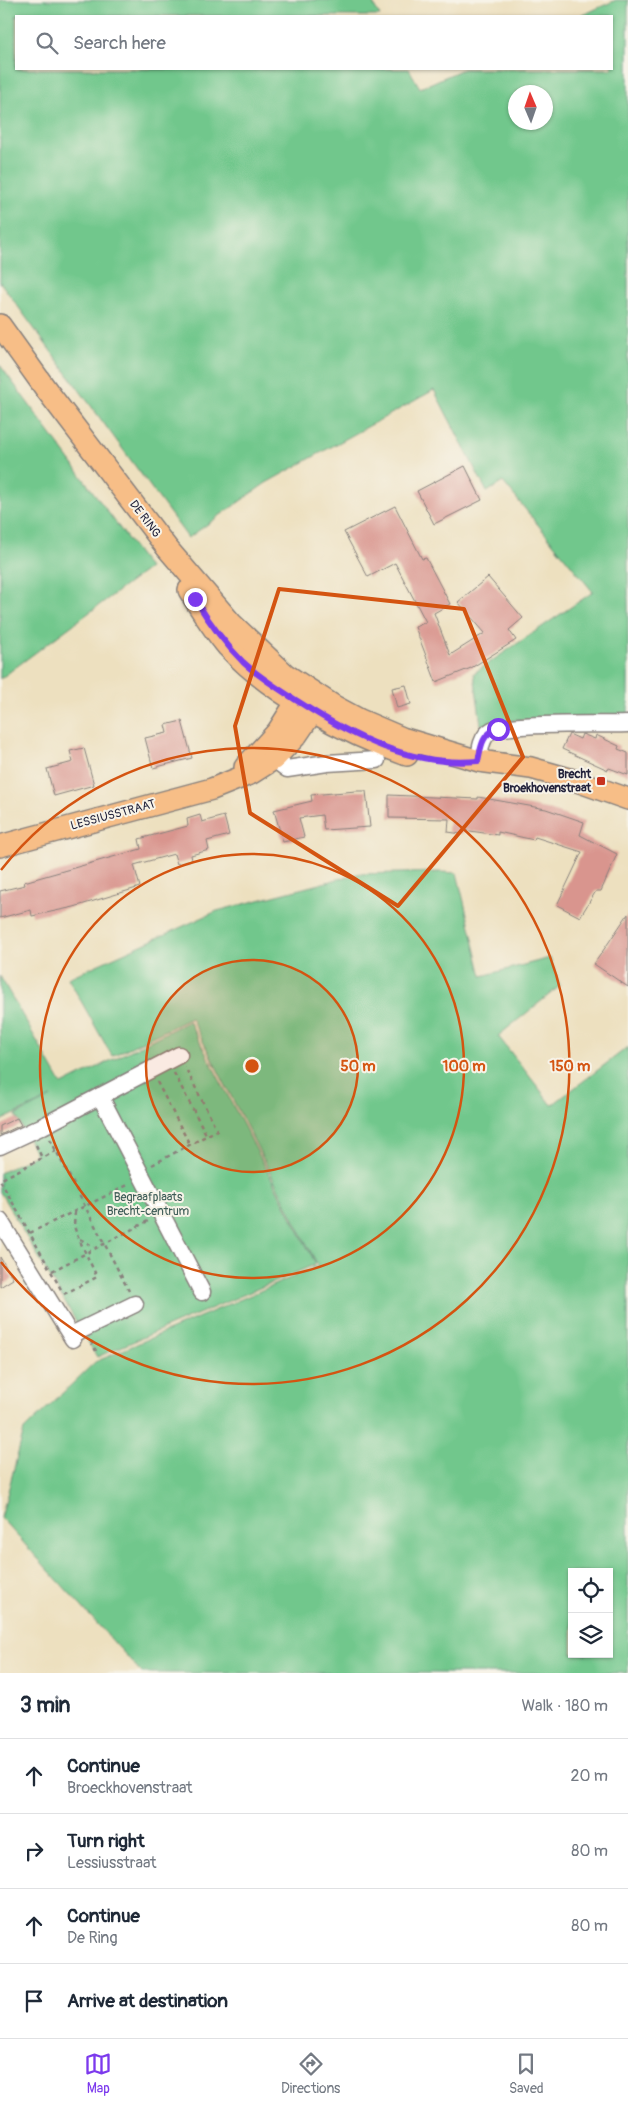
<!DOCTYPE html>
<html lang="en">
<head>
<meta charset="utf-8">
<style>
	:root { --surface:#fff; --page:#f2f2f3; --text:#1f2937; --muted:#747a83; --line:#e0e1e3; --accent:#7c3aed }
	body { margin:0; font-family:Pangolin,sans-serif; background:var(--page); color:var(--text) }
	.controls { position:absolute; right:15px; bottom:15px; display:grid; overflow:hidden; border-radius:0px; box-shadow:0 1px 4px #0004 }
	.controls button { width:45px; height:45px; display:grid; place-items:center; padding:0; border:0; border-bottom:1px solid var(--line); background:var(--surface); color:var(--text); font:25px sans-serif }
	.compass { position:absolute; left:508px; top:85px; width:45px; height:45px; border-radius:50%; background:var(--surface); box-shadow:0 1px 4px #0004; rotate:358deg }
	.stop { position:absolute; width:15px; height:15px; margin:-11px; border:4px solid #7c3aed; border-radius:50%; background:#fff }
	.stop.end { background:#7c3aed; border-color:#fff; box-shadow:0 1px 5px #0008 }
	.list { margin:0; padding:0; list-style:none }
	h2 { display:flex; justify-content:space-between; align-items:center; height:65px; margin:0; padding:0 20px; font-size:21px }
	h2 small { font-size:16px; font-weight:400; color:var(--muted) }
	.list li { display:grid; grid-template-columns:32px 1fr auto; gap:15px; align-items:center; box-sizing:border-box; height:75px; padding:0 20px; border-top:1px solid var(--line) }
	.list b { display:block; font-size:19px; white-space:nowrap }
	.list p { margin:0; font-size:16px; white-space:nowrap; color:var(--muted) }
	.list em { font-size:16px; font-style:normal; color:var(--muted) }
	.icon { flex:none; width:28px; height:28px; fill:none; stroke:currentColor; stroke-width:2; stroke-linecap:round; stroke-linejoin:round }
	.map { position:relative; flex:none; width:628px; height:1673px; overflow:hidden }
	.search { position:absolute; background:var(--surface); box-shadow:0 1px 4px #0004; left:15px; right:15px; top:15px; height:55px; display:flex; align-items:center; gap:12px; box-sizing:border-box; padding:0 18px; border-radius:0px; color:var(--muted); font-size:19px }
	.sheet { height:365px; background:var(--surface) }
	nav { display:flex; justify-content:space-around; align-items:center; box-sizing:border-box; height:70px; border-top:1px solid var(--line); background:var(--surface); font-size:14px; color:var(--muted) }
	nav a { display:grid; justify-items:center; gap:2px }
	nav .on { color:var(--accent) }
	.map>svg:first-child { display:block }
	.green { fill:#71c78c; stroke:#4a7464; fill-rule:evenodd }
	.building { fill:#d9958e }
	.lines { fill:none; stroke-linecap:round; stroke-linejoin:round }
	.minor-casing { stroke:#88817d; stroke-width:19 }
	.major-casing { stroke:#88817d; stroke-width:24 }
	.path { stroke:#88817d; stroke-width:2.5; stroke-dasharray:4 4; stroke-linecap:butt }
	.minor { stroke:#fff; stroke-width:16 }
	.major { stroke:#f7be87; stroke-width:21 }
	.route { stroke:#7c3aed; stroke-width:6 }
	.marked { fill:none; stroke:#d45411; stroke-width:4; stroke-linejoin:round }
	.ring { fill:none; stroke:#d45411; stroke-width:2.5 }
	.poi-dot { fill:#c8321e; stroke:#f7f3e8; stroke-width:2 }
	.labels { text-anchor:middle; dominant-baseline:central; stroke-width:4; stroke-linejoin:round; paint-order:stroke }
	.street-label { font-size:12px; fill:#22223b; stroke:#f7f3e8 }
	.poi-label { font-size:12px; font-weight:bold; fill:#22223b; stroke:#f7f3e8; text-anchor:end }
	.park-label { font-size:12px; fill:#3e5c57; stroke:#f7f3e8 }
	.centre { fill:#d45411; stroke:#f7f3e8; stroke-width:2.5 }
	.ring-label { font-size:15px; text-anchor:middle; font-weight:bold; fill:#d45411; stroke:#f7f3e8; stroke-width:4; stroke-linejoin:round; paint-order:stroke }
</style>
</head>
<body>
<div class="map">
<svg width="628" height="1673" viewBox="0 0 628 1673">
	<rect width="100%" height="100%" fill="#f7f3e8"/>
	<filter id="ink" filterUnits="userSpaceOnUse"><feTurbulence type="fractalNoise" baseFrequency=".02" numOctaves="2"/><feDisplacementMap in="SourceGraphic" scale="10" xChannelSelector="R" yChannelSelector="G"/><feConvolveMatrix kernelMatrix="1 2 1 2 8 2 1 2 1" color-interpolation-filters="sRGB"/></filter>
	<filter id="wash" filterUnits="userSpaceOnUse"><feTurbulence type="fractalNoise" baseFrequency=".0096" numOctaves="4" result="noise"/><feDisplacementMap in="SourceGraphic" scale="20" xChannelSelector="R" yChannelSelector="G"/><feGaussianBlur stdDeviation="1.12" result="paint"/><feColorMatrix in="noise" values="0 0 0 0 0 0 0 0 0 0 0 0 0 0 0 0 0 1.4 0 .05"/><feComposite in="paint" operator="in"/></filter>
	<g filter="url(#wash)">
		<rect width="100%" height="100%" fill="#ede0bf"/>
		<g class="green">
			<path d="M0 0H371L380 16H16V69H409L420 88 463 69H612V16H580L616 0H628V716L516 720 481 725 474 673 593 592 503 482 487 492 434 390 266 483 188 538 0 282ZM516 92H546V122H516Z"/>
			<polygon points="0,365 149,568 0,679"/>
			<path d="M441 872 457 873 482 976 550 958 560 986 498 1036 552 1105 628 1047V1673H142L1 1518 24 1430 95 1362 318 1266 191 1018 112 1056 68 978 217 911 357 874ZM572 1572H609V1654H572Z"/>
			<polygon points="0,976 62,1085 189,1021 316,1264 97,1357 0,1192 0,1173 36,1155 16,1115 51,1097 0,1121"/>
		</g>
		<g id="blocks">
			<g class="building">
				<polygon points="465,466 482,500 434,524 417,491"/>
				<polygon points="395,506 422,559 426,558 450,604 434,613 450,655 485,633 458,602 488,577 523,618 509,630 516,640 471,668 436,682 415,627 426,622 395,563 368,577 344,532"/>
				<polygon points="406,685 411,704 397,708 392,688"/>
				<polygon points="182,721 192,758 153,768 145,738 167,733 165,725"/>
				<polygon points="569,734 580,739 582,734 595,739 596,735 619,746 618,749 628,753 628,775 609,768 608,770 562,749"/>
				<polygon points="84,748 94,785 54,796 47,769 73,762 70,751"/>
				<polygon points="356,791 366,791 370,827 324,830 322,815 299,818 304,837 283,842 274,810 312,801 311,795"/>
				<polygon points="389,795 478,799 478,797 546,809 584,822 580,835 617,854 601,891 596,891 580,917 557,905 582,852 535,837 534,840 498,832 498,835 463,830 462,834 448,832 449,819 389,818"/>
				<polygon points="200,815 202,822 224,816 229,835 207,841 209,850 191,855 192,860 177,864 174,854 134,865 140,887 74,907 32,916 31,910 0,918 0,891 25,885 24,882 141,849 139,839 188,826 187,819"/>
				<polygon points="628,914 628,987 594,964"/>
				<polygon points="17,1118 21,1125 0,1135 0,1126"/>
				<polygon points="0,1257 13,1279 0,1287"/>
			</g>
		</g>
	</g>
	<g filter="url(#ink)">
		<use href="#blocks" fill-opacity="0" stroke="#88817d" stroke-width="1"/>
		<g class="lines">
			<g class="minor-casing">
				<g id="minor">
					<polyline points="274,759 287,769 327,763 377,760"/>
					<path d="M479 761C480 750 481 736 492 730 498 728 505 728 511 727 550 723 589 725 628 724"/>
					<polyline points="100,1096 202,1292"/>
					<polyline points="0,1146 43,1126 179,1055"/>
					<polyline points="0,1221 73,1339"/>
					<polyline points="71,1335 135,1304"/>
				</g>
			</g>
			<g class="major-casing">
				<g id="major">
					<polyline points="0,325 48,392 167,548 232,624 285,674 334,706 360,720 402,738 479,761 531,768 577,781 628,799"/>
					<path d="M189 590C201 610 213 629 228 647 271 694 347 734 407 755"/>
					<polyline points="245,767 278,731 297,701 310,695"/>
					<polyline points="0,846 212,789 252,773 274,759 296,736 313,711 313,697"/>
				</g>
			</g>
			<g class="path">
				<polyline points="174,1073 207,1136"/>
				<polyline points="157,1082 190,1145"/>
				<polyline points="50,1139 129,1291"/>
				<polyline points="36,1145 42,1158"/>
				<polyline points="56,1151 0,1180 62,1291"/>
				<polyline points="152,1165 217,1130 185,1067"/>
				<polyline points="75,1212 74,1226 77,1235"/>
				<polyline points="30,1233 130,1184"/>
				<polyline points="80,1239 94,1247"/>
				<polyline points="52,1271 148,1221"/>
				<polyline points="64,1294 97,1277 77,1235"/>
				<polyline points="91,1341 96,1351"/>
			</g>
			<use href="#minor" class="minor"/>
			<use href="#major" class="major"/>
		</g>
	</g>
	<g class="lines" filter="url(#ink)">
		<path class="route" d="M195 599C209 622 224 643 243 662 260 678 279 689 299 702 353 737 412 767 478 761 481 747 482 733 498 729"/>
	</g>
	<path class="marked" d="M279 589 464 609 523 757 398 906 250 813 235 726Z"/>
	<circle cx="252" cy="1066" r="106" fill="#d45411" fill-opacity=".12"/>
	<g class="ring">
		<circle cx="252" cy="1066" r="106"/>
		<circle cx="252" cy="1066" r="212"/>
		<path d="M1 870A318 318 0 1 1 1 1262"/>
	</g>
	<rect class="poi-dot" x="596" y="776" width="10" height="10" rx="2.5"/>
	<g class="labels">
		<g class="street-label">
			<text transform="translate(145 519) rotate(53)">DE RING</text>
			<text transform="translate(113 815) rotate(-15)">LESSIUSSTRAAT</text>
		</g>
		<g class="poi-label">
			<text x="591" y="774">Brecht<tspan x="591" dy="14">Broekhovenstraat</tspan></text>
		</g>
		<g class="park-label">
			<text x="148" y="1197">Begraafplaats<tspan x="148" dy="14">Brecht-centrum</tspan></text>
		</g>
	</g>
	<circle cx="252" cy="1066" r="8" class="centre"/>
	<g class="ring-label">
		<text x="358" y="1071">50 m</text>
		<text x="464" y="1071">100 m</text>
		<text x="570" y="1071">150 m</text>
	</g>
</svg>
<div class="controls">
<button><svg class="icon" aria-label="locate" viewBox="0 0 24 24"><circle cx="12" cy="12" r="6"/><path d="M12 2v4M12 18v4M2 12h4M18 12h4"/></svg></button>
<button><svg class="icon" aria-label="layers" viewBox="0 0 24 24"><path d="M12 4l9 5-9 5-9-5zM3 14l9 5 9-5"/></svg></button>
</div>
<svg class="compass" viewBox="-18 -18 36 36"><path d="M0-13l5 13h-10z" fill="#e53935"/><path d="M0 13l5-13h-10z" fill="#747a83"/></svg>
<div class="stop" style="left:498px;top:729px"></div>
<div class="stop end" style="left:195px;top:599px"></div>
<div class="search"><svg class="icon" aria-label="search" viewBox="0 0 24 24"><circle cx="10" cy="10" r="6"/><path d="M15 15l6 6"/></svg>Search here</div>
</div>
<section class="sheet">
<h2>3 min<small>Walk · 180 m</small></h2>
<ul class="list">
<li><svg class="icon" aria-label="ahead" viewBox="0 0 24 24"><path d="M12 20V5M6 11l6-6 6 6"/></svg><div><b>Continue</b><p>Broeckhovenstraat</p></div><em>20 m</em></li>
<li><svg class="icon" aria-label="right" viewBox="0 0 24 24"><path d="M7 20v-9h11M14 6l5 5-5 5"/></svg><div><b>Turn right</b><p>Lessiusstraat</p></div><em>80 m</em></li>
<li><svg class="icon" aria-label="ahead" viewBox="0 0 24 24"><path d="M12 20V5M6 11l6-6 6 6"/></svg><div><b>Continue</b><p>De Ring</p></div><em>80 m</em></li>
<li><svg class="icon" aria-label="arrive" viewBox="0 0 24 24"><path d="M6 21V4h12l-3 4 3 4H6"/></svg><div><b>Arrive at destination</b></div></li>
</ul>
</section>
<nav>
<a class="on"><svg class="icon" aria-label="map" viewBox="0 0 24 24"><path d="M3 6l6-2 6 2 6-2v14l-6 2-6-2-6 2zM9 4v14M15 6v14"/></svg>Map</a>
<a><svg class="icon" aria-label="directions" viewBox="0 0 24 24"><path d="M12 3l9 9-9 9-9-9zM9 14v-3h6M13 9l2 2-2 2"/></svg>Directions</a>
<a><svg class="icon" aria-label="saved" viewBox="0 0 24 24"><path d="M7 4h10v16l-5-4-5 4z"/></svg>Saved</a>
</nav>
</body>
</html>
